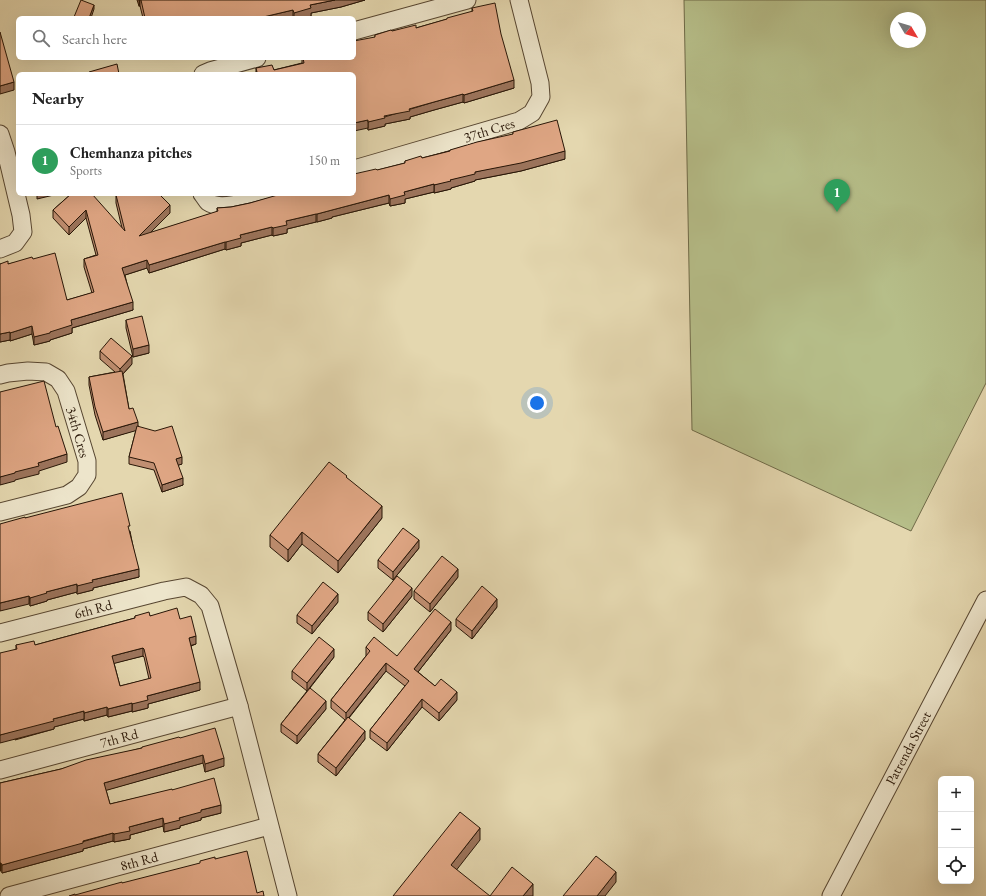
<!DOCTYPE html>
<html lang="en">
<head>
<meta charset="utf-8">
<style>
	:root { --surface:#fff; --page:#f2f2f2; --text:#222; --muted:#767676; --line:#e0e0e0; --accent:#8f2418 }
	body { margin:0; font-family:"EB Garamond",serif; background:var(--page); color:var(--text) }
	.controls { position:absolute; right:12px; bottom:12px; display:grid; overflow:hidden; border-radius:6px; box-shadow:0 4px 16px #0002 }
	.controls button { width:36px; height:36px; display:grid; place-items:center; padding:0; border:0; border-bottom:1px solid var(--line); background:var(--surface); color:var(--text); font:20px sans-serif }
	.compass { position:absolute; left:890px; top:12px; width:36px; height:36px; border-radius:50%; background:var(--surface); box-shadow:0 4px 16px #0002; rotate:128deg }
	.you { position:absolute; left:537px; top:403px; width:14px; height:14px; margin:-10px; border:3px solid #fff; border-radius:50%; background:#1a73e8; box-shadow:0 0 0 6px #1a73e833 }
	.badge { display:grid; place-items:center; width:26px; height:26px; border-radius:50%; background:var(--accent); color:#fff; font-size:13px; font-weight:700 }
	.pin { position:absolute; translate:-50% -33px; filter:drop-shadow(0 1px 2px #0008) }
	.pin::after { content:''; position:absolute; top:21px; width:14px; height:12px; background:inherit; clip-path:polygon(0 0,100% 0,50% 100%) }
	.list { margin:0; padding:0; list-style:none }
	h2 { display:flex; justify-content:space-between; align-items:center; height:52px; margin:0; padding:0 16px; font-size:17px }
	h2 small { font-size:13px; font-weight:400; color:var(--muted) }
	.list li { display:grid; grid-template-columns:26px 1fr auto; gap:12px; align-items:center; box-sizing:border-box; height:72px; padding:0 16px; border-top:1px solid var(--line) }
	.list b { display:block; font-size:15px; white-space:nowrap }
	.list p { margin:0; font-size:13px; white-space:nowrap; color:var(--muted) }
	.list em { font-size:13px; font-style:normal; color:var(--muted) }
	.icon { flex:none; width:22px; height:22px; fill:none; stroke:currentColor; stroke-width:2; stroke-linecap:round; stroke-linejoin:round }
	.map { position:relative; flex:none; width:986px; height:896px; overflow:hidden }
	.search { position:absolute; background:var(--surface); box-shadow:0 4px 16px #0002; left:16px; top:16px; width:340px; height:44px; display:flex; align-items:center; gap:10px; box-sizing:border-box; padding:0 14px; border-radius:6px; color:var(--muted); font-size:15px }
	.panel { position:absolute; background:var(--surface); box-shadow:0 4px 16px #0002; left:16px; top:72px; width:340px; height:124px; border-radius:6px }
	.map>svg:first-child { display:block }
	.grass { fill:#b6be89; stroke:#6f6a48; fill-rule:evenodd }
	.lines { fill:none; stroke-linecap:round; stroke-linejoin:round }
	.minor-casing { stroke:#574631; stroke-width:19 }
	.minor { stroke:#ede5cb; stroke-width:17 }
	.wall { fill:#c08f72; stroke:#281607; fill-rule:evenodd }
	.shaded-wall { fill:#9c745c; stroke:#281607 }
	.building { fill:#dfa684; stroke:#281607; fill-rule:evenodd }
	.labels { text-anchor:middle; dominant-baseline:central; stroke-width:3.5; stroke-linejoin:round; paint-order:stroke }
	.street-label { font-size:14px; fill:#281607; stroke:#ede5cb }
</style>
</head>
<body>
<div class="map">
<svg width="986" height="896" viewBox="0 0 986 896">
	<rect width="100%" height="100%" fill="#e4d7af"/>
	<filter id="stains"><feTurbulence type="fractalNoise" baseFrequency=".005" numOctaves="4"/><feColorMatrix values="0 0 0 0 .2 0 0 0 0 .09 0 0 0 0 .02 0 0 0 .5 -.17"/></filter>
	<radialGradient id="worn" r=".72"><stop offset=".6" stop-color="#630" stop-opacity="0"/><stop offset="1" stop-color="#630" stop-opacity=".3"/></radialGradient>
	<path class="grass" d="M684 0H986V383L911 531 692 430ZM896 18H920V42H896Z"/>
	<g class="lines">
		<g class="minor-casing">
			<g id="minor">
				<polyline points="354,31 467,0"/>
				<polyline points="203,74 210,71 257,58"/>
				<polyline points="0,134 6,152 21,215 23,232 15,243 0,249"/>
				<polyline points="354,169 519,121 532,113 541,97 540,83 519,0"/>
				<path d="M202 194C204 196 206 200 208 202 222 212 254 199 270 194"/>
				<polyline points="0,375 8,373 28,371 46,372 58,379 66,391 87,461 87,475 79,487 67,495 0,512"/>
				<polyline points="0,633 164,591 186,587 201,595 210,606 239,706 288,896"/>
				<polyline points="0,770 239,706"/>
				<polyline points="9,896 269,826"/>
				<polyline points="831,896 986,600"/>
			</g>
		</g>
		<use href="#minor" class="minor"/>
	</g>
	<g class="wall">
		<polygon points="137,0 365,0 341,7 311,13 311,16 306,18 143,18 140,6 139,6"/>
		<polygon points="472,8 514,88 464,103 463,102 434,110 410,117 410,119 385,124 385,126 368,130 368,128 256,72 256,68 274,70 302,63 302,58 354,58 375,37 375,35 392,31 416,28 472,12"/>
		<polygon points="513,132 565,159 521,171 475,180 475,181 451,188 451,189 434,193 434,192 405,199 405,203 390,206 389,203 332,217 332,218 317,222 316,222 287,229 287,233 273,236 272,235 241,243 241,246 226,250 225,249 149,273 147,268 125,275 133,310 72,328 72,333 50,340 50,341 34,345 32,334 10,341 10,340 0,342 0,264 8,264 33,259 67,300 92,293 84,267 84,259 96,255 86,218 69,235 53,218 53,210 71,194 122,228 116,203 116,195 170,213 150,233 217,212 217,208 231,207 250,203 405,163 405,161 422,158 513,135"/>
		<polygon points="126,320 149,353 133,357 126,328"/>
		<polygon points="100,351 132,364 123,374 129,409 138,426 182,464 178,465 183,485 162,492 154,470 129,464 129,457 136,430 103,440 95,415 89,385 89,377 115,372 100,359"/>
		<polygon points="347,478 382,518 338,573 302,544 288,562 270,547 270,535"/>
		<polygon points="25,518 130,531 139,577 93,588 93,590 77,594 77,592 47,600 47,601 30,606"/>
		<polygon points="419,548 393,580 378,568 378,560"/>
		<polygon points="458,577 430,612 414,599 414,591"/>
		<polygon points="412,596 383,632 368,620 368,612"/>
		<polygon points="338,602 312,634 297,623 297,615"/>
		<polygon points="497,607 472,639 456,626 456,619"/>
		<path d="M135 616H150L180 619 196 644 191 646 200 690 148 704V708L132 712V711L108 717 107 715 84 721V719L54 727V729L15 740 16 645H35L135 618ZM143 656 144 657 149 679 120 686 114 663Z"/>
		<polygon points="451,630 418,672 435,686 457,700 439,721 422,707 387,751 370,738 370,730 405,686 386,671 349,718 365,739 336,776 318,762 318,754 345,720 331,708 331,700 366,656 366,647 397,656"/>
		<polygon points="334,657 310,688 326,709 297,744 281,732 281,724 307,691 292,679 292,671"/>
		<polygon points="180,738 224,766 205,772 203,763 106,790 110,804 172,790 221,813 201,818 201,820 180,826 180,828 164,832 163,826 130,835 130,839 114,842 113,841 83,849 83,851 2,873 0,783 61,769"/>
	</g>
	<g class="shaded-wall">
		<rect x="139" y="0" width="1" height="6"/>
		<polygon points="335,0 365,0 341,7 311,13 311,16 306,18 294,18 294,13 310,5"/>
		<polygon points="94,5 94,9 91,18 89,18"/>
		<polygon points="293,10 293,18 259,18"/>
		<polygon points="514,80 514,88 464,103 464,95"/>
		<polygon points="14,82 14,90 0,94 0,86"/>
		<polygon points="463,94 463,102 434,110 410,117 410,119 385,124 385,126 368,130 368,122 434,102"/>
		<polygon points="368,120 368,128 354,131 354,123"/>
		<polygon points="565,151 565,159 521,171 475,180 475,181 451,188 451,189 434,193 434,185 475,172"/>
		<polygon points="434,184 434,192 405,199 405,203 390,206 390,199 404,192"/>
		<polygon points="37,194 58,194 37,199"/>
		<polygon points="389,195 389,203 332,217 332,218 317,222 317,214 332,210"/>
		<polygon points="170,205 170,213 139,244 139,236"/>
		<polygon points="86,210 86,218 69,235 69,227"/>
		<polygon points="316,214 316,222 287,229 287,233 273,236 273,228 286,221"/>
		<polygon points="272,227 272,235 241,243 241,246 226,250 226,242 240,235"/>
		<polygon points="225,242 225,249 149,273 149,265"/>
		<polygon points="147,260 147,268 122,276 122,268"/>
		<polygon points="133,302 133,310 72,328 72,333 50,340 50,341 34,345 34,337 50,332 71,320"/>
		<polygon points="32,326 32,334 10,341 10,333"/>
		<polygon points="10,332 10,340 0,342 0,334"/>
		<polygon points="149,345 149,353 133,357 133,349"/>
		<polygon points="132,356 132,364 120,377 120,369"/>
		<polygon points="138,422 138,430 103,440 103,432"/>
		<polygon points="67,454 67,462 39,471 39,474 15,480 15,481 0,485 0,477 38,463"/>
		<polygon points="182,457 182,464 176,466 176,459"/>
		<polygon points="183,478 183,485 162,492 162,485"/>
		<polygon points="382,506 382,518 338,573 338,561"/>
		<polygon points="302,532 302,544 288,562 288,550"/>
		<polygon points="419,540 419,548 393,580 393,572"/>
		<polygon points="139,569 139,577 93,588 93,590 77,594 77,586 92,580"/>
		<polygon points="458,569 458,577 430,612 430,604"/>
		<polygon points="77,584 77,592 47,600 47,601 30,606 30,598 46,592"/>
		<polygon points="412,588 412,596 383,632 383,624"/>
		<polygon points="338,594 338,602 312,634 312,626"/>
		<polygon points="29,596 29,604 0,611 0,603"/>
		<polygon points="497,599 497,607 472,639 472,631"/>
		<polygon points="451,622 451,630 414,677 414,669"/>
		<polygon points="196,636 196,644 189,646 189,638"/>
		<polygon points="143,648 143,656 112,664 112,656"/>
		<polygon points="334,649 334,657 307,691 307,683"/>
		<polygon points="386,663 386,671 346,721 346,713"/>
		<polygon points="200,682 200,690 148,704 148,708 132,712 132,704 147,696"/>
		<polygon points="457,692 457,700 439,721 439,713"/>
		<polygon points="422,699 422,707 387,751 387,743"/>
		<polygon points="326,701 326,709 297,744 297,736"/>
		<polygon points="132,703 132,711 108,717 108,709"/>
		<polygon points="107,707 107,715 84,721 84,713"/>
		<polygon points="84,711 84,719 54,727 54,729 0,743 0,735 53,719"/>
		<polygon points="365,731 365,739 336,776 336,768"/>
		<polygon points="203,755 203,763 104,791 104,783"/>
		<polygon points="224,758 224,766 205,772 205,764"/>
		<polygon points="221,805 221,813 201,818 201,820 180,826 180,828 164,832 164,824 201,810"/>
		<polygon points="163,818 163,826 130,835 130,839 114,842 114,834 129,827"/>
		<polygon points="480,828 480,840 451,877 451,865"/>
		<polygon points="113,833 113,841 83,849 83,851 2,873 2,865"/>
		<rect x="0" y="863" width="1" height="8"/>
		<polygon points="616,872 616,882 605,896 597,896"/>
		<polygon points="533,884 533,896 523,896"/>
	</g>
	<g class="building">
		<polygon points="81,0 94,5 89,18 78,18 74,17"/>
		<polygon points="141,0 335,0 310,5 311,8 294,13 293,10 259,18 145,18"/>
		<polygon points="495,3 501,34 514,80 464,95 463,94 434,102 409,109 410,111 384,116 385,118 368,122 368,120 354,123 354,74 249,74 257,72 256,68 272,65 274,70 304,63 303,58 354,58 354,41 375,37 375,35 391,30 392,31 416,25 416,28 447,19 447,18 473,11 472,8"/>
		<polygon points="0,32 14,82 0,86"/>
		<polygon points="117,64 119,74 89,74 89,72"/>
		<polygon points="557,120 565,151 521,163 475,172 475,174 450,180 451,181 434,185 434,184 404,192 405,195 390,199 389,195 332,210 317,214 316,214 286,221 287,225 273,228 272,227 240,235 241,238 226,242 225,242 149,265 147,260 122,268 133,302 71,320 72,325 50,332 50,333 34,337 32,326 10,333 10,332 0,334 0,264 8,261 8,264 32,257 33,259 55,253 67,300 94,292 84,259 98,255 86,210 69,227 53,210 71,194 92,194 125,231 116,195 121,194 159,194 170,205 139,236 218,211 217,208 231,207 250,203 281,194 354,194 354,174 376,169 377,170 405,163 405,161 421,156 422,158 450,151 450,150 477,142 513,134 513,132"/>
		<polygon points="142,316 149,345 133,349 126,320"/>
		<polygon points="111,338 132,356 120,369 100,351"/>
		<polygon points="122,371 129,409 133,408 138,422 103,432 95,407 89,377"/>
		<polygon points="44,381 56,427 58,426 67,454 38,463 39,466 15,472 15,473 0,477 0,392"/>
		<polygon points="137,426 155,431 172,426 182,457 176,459 183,478 162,485 154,463 129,457"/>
		<polygon points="329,462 347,476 346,477 382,506 338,561 302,532 288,550 270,535"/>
		<polygon points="122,493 130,526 128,526 139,569 92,580 93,582 77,586 77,584 46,592 47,593 30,598 29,596 0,603 0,524 25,517 25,518"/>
		<polygon points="403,528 419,540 393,572 378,560"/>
		<polygon points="442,556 458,569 430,604 414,591"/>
		<polygon points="397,576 412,588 383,624 368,612"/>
		<polygon points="323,582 338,594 312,626 297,615"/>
		<polygon points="482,586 497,599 472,631 456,619"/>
		<path d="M177 608 180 619 191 616 196 636 189 638 200 682 147 696 148 700 132 704V703L108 709 107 707 84 713V711L53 719 54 721 0 735V653L17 649 16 645 34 641 35 645 135 618V616L149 612 150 616ZM143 648 144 649 151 678 120 686 112 656Z"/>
		<polygon points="435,609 451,622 414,669 435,686 441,679 457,692 439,713 422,699 387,743 370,730 409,681 386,663 346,713 331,700 370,651 366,647 374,637 397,656"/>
		<polygon points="319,637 334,649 307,683 292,671"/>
		<polygon points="310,688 326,701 297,736 281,724"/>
		<polygon points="348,717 365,731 336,768 318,754"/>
		<polygon points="215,728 224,758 205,764 203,755 104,783 110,804 172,789 172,790 214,778 221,805 201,810 201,812 179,818 180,820 164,824 163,818 129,827 130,831 114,834 113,833 83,841 83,843 2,865 1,863 0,863 0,783 61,769 86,760 142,748 142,747 179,737 180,738"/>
		<polygon points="460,812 480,828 451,865 490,896 512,867 533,884 523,896 393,896"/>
		<polygon points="247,851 257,893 263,891 264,896 69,896 75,894 75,895 122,882 122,883 200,863 200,861 215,857 215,859"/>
		<polygon points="596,856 616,872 597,896 563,896"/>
	</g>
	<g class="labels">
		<g class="street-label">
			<text transform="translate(489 130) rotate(-17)">37th Cres</text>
			<text transform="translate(78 432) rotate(74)">34th Cres</text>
			<text transform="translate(93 609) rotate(-15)">6th Rd</text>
			<text transform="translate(119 738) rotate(-15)">7th Rd</text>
			<text transform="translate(908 748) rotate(-62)">Patrenda Street</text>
			<text transform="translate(139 861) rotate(-15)">8th Rd</text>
		</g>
	</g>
	<rect width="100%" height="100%" filter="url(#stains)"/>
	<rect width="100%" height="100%" fill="url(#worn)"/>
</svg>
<div class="controls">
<button>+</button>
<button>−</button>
<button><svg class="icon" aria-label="locate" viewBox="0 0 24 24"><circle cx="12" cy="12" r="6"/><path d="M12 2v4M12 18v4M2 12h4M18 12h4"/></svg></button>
</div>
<svg class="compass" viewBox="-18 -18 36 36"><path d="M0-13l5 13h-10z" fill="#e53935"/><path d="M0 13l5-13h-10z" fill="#767676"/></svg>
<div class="you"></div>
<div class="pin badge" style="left:837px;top:212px;background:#2e9e5b">1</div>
<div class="search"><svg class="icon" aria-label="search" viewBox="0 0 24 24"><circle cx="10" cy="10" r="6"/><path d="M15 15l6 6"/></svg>Search here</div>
<section class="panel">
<h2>Nearby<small></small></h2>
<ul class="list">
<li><span class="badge" style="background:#2e9e5b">1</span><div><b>Chemhanza pitches</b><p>Sports</p></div><em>150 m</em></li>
</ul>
</section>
</div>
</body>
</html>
